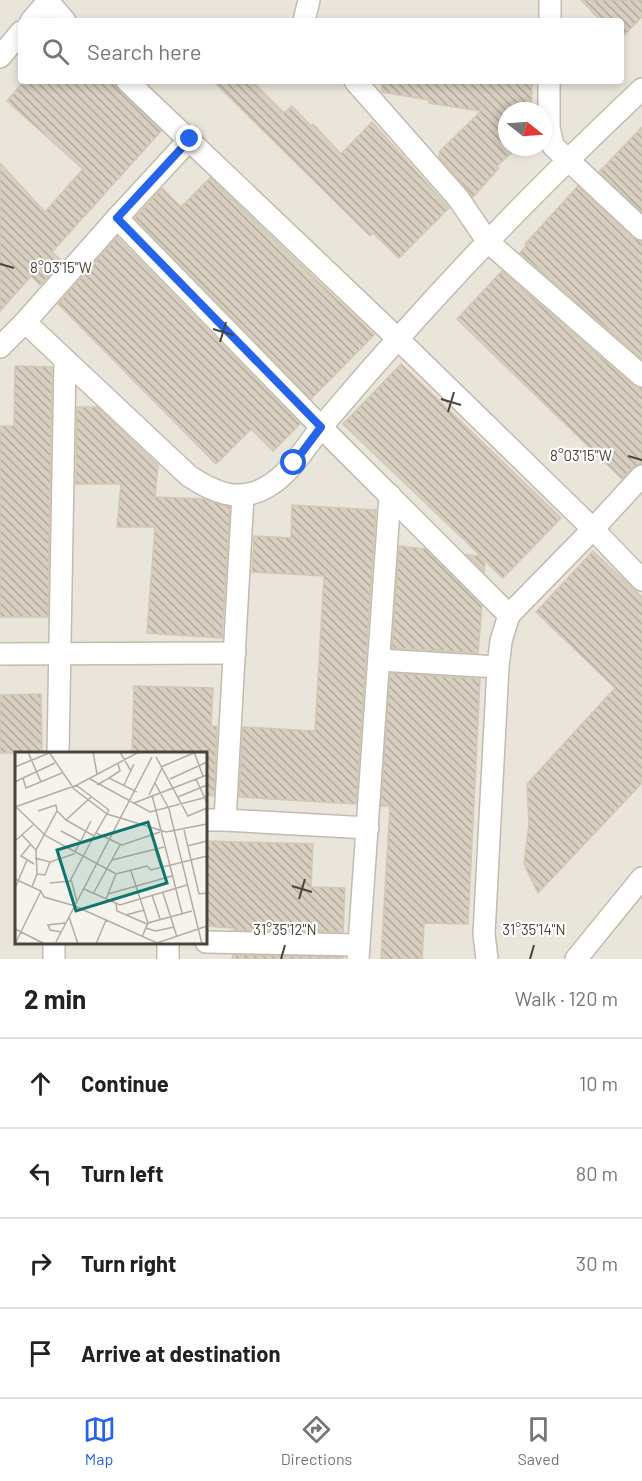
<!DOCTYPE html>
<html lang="en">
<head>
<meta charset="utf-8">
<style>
	:root { --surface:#fff; --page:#f2f2f2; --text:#222; --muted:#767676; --line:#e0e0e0; --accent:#2563eb }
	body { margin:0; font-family:Barlow,sans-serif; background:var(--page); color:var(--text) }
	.compass { position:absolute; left:498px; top:102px; width:54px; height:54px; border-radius:50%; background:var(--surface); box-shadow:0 3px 9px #0003; rotate:107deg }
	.stop { position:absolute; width:18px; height:18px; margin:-14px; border:4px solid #2563eb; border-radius:50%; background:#fff }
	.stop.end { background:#2563eb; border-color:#fff; box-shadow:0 2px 6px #0008 }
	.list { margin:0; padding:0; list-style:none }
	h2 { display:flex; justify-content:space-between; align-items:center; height:78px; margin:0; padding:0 24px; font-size:26px }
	h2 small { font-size:20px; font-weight:400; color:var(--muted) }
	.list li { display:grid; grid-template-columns:39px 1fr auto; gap:18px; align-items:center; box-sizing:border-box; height:90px; padding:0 24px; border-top:2px solid var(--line) }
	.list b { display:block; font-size:22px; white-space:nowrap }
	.list em { font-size:20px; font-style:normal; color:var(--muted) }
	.icon { flex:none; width:33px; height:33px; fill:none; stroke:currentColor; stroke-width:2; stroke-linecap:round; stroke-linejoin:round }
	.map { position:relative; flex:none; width:642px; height:959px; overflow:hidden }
	.search { position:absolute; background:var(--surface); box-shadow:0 3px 9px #0003; left:18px; right:18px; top:18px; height:66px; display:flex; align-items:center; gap:15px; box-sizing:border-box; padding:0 21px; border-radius:6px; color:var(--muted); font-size:22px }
	.sheet { height:438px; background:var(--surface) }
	nav { display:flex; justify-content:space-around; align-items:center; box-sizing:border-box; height:84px; border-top:2px solid var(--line); background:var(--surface); font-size:16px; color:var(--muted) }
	nav a { display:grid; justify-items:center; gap:3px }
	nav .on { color:var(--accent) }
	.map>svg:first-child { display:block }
	.residential { fill:#eae5da; fill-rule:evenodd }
	.building { fill:url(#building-back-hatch); stroke:#d3c7b4; stroke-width:1.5 }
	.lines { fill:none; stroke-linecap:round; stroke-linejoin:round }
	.street-casing { stroke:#c2bbae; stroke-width:24 }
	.street { stroke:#fff; stroke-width:21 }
	.route { stroke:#2563eb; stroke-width:8 }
	.ticks { fill:none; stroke:#4b4439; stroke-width:2 }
	.inset-road { fill:none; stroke:#b2ada4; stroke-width:1.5 }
	.view { fill:#0f766e; fill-opacity:0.15; stroke:#0f766e; stroke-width:3 }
	.inset-edge { fill:none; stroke:#4b4439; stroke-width:3 }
	.ticks-label { font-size:15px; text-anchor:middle; fill:#4b4439; stroke:#fff; stroke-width:4.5; stroke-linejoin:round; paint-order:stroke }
</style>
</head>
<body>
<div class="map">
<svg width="642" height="959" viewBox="0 0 642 959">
	<defs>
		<pattern id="building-back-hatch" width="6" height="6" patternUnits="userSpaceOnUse" patternTransform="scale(1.5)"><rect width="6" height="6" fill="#d8cfc1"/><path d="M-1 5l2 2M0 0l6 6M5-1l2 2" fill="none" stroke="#b1aa9e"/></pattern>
	</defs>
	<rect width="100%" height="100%" fill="#f6f3ec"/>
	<path class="residential" d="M0 0H642V959H0ZM21 21H621V81H21ZM507 111H543V147H507ZM16 754H206V942H16Z"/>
	<g class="building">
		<polygon points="581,0 642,0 642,17 621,38 621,21 601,21"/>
		<polygon points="24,81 111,81 161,131 52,252 62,261 40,285 31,276 0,311 0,163 45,212 83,169 7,101"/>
		<polygon points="213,81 252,81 284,113 292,106 311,126 313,124 341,154 372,122 449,208 399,258 373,233 370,236"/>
		<polygon points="382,81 532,81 531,111 507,111 507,147 518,147 497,166 499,168 473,197 439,157 440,151 481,111 429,103 429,100 382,92"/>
		<polygon points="642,127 642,212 599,172"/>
		<polygon points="210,178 374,335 311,399 135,218 162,188 181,207"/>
		<polygon points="578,186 633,238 642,241 642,359 520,253 527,245 525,244"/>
		<polygon points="117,237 300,424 273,451 251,429 216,464 58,304"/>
		<polygon points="502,271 634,386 642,388 642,464 633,467 622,479 457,319"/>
		<polygon points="401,364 561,518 503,578 485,561 484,572 467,555 481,556 343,424"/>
		<polygon points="15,366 52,367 48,617 0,617 0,426 14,426"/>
		<polygon points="77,407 97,407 158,465 155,497 204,499 230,507 222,638 147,633 155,527 117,527 121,484 76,484"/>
		<polygon points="292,505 376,510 356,804 239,797 243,727 315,731 324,576 252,572 254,536 291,538"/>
		<polygon points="399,546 425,549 482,606 478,653 392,648"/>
		<polygon points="593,551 642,597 642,783 538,893 524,864 529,824 527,784 615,688 536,612"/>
		<polygon points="390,673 480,679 468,924 424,923 422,959 381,959 390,806 381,806"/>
		<polygon points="134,686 213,688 211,726 217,726 214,796 206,795 206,753 132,753"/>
		<polygon points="41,694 42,753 0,753 0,695"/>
		<polygon points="206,841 313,844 311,887 345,888 343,932 234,930 234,928 206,926"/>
		<polygon points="233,955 343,957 342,959 232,959"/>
	</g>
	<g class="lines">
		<g class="street-casing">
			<g id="street">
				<polyline points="47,0 65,21"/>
				<polyline points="31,21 49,0"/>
				<polyline points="304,21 309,0"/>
				<polyline points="550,21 550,0"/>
				<polyline points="0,57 21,32"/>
				<polyline points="127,81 398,339 593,529 642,580"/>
				<polyline points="355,81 458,198 488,242 642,376"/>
				<polyline points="549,81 549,127 553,146 642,229"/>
				<polyline points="117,218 321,427 509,615"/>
				<path d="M25 322 189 476C213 492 238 503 265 488 291 474 305 447 323 425 348 396 372 367 398 339 475 252 557 169 642 89"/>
				<polyline points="0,347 25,322 117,218 190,139"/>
				<polyline points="0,654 235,653"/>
				<polyline points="379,660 498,667"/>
				<polyline points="58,754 65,361"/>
				<polyline points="206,820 225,820 243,495"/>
				<polyline points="225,820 368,828"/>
				<polyline points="206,942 359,945"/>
				<polyline points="54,959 54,942"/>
				<polyline points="168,959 168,942"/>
				<polyline points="358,959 390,495"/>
				<polyline points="487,959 484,934 498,667 501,641 509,615 593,529 642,476"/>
				<polyline points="576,959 642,878"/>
			</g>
		</g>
		<use href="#street" class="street"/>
	</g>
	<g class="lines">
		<polyline class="route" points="190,139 117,218 321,427 294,463"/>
	</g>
	<path class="ticks" d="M0 264 14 268M213 329 233 335M220 342 226 322M441 399 461 405M448 412 454 392M628 456 642 460M292 886 312 892M299 899 305 879M281 959 285 945M530 959 534 945"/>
	<g transform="translate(15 752)">
		<rect width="192" height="192" fill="#f6f3ec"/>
		<path class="inset-road" d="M13 0 26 30M34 0 59 37 92 62 151 80 192 72M78 0 82 22M105 0 116 19M179 0 188 24M141 5 173 64 192 56M0 15 34 1M146 15 181 0M8 26 40 11M94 26 105 19 103 12M75 27 135 60 192 45M155 27 192 10M181 27 192 51M0 30 8 26 11 36 47 21M140 31 154 57 187 192M61 33 94 58M82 33 94 26 122 40M109 33 119 12M134 43 147 16M137 43 167 161M163 45 192 33M119 51 192 23M0 54 31 84 101 122 132 114 136 118 192 104M0 55 62 33 124 0M23 59 41 53 42 59M51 68 79 84 94 58M169 78 184 142 192 141M46 79 65 89M81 81 107 93 145 80M7 83 21 98M0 89 18 73M15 93 6 104 19 112M172 94 192 89M140 97 146 116M20 106 35 110 59 102 76 69M97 108 149 95M116 119 133 171M22 122 30 123 35 110M0 127 26 139 29 145 60 154 142 191 192 174M35 131 56 129M17 135 22 122 21 98 42 59 51 68 76 45M0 136 12 108M69 137 105 153 172 133M148 141 162 185M78 142 105 93M93 142 157 124M137 143 145 167M91 147 101 122M62 150 56 127 79 84M101 152 102 159 132 172M111 163 129 158M54 165 63 192M130 176 141 179 159 175M0 177 30 192M46 180 35 178 33 173 50 171M127 185 133 171 177 159M41 190 137 5M0 192 26 139M81 192 91 168"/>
		<path class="view" d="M133 70 152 131 61 159 42 98Z"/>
		<rect width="192" height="192" class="inset-edge"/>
	</g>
	<g class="ticks-label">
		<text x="61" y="273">8°03'15"W</text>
		<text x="581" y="461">8°03'15"W</text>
		<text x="285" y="935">31°35'12"N</text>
		<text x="534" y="935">31°35'14"N</text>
	</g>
</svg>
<svg class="compass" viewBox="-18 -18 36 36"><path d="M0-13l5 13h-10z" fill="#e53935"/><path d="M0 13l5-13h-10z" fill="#767676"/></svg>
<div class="stop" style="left:294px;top:463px"></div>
<div class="stop end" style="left:190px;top:139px"></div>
<div class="search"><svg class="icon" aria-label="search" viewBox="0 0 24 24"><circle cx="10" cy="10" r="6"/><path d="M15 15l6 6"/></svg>Search here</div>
</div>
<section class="sheet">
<h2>2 min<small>Walk · 120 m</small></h2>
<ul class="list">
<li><svg class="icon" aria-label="ahead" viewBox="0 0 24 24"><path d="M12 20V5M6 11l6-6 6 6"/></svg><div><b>Continue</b></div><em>10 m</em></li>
<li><svg class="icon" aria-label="left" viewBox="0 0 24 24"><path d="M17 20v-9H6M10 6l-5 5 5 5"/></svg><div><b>Turn left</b></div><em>80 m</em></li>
<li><svg class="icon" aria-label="right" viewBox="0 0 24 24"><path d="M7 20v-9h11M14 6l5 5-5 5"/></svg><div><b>Turn right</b></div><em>30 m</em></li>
<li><svg class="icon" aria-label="arrive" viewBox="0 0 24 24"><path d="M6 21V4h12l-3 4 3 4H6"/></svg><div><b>Arrive at destination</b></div></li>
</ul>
</section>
<nav>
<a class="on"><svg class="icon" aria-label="map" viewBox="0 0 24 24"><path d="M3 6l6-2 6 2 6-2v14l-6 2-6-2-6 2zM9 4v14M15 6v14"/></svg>Map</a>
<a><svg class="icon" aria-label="directions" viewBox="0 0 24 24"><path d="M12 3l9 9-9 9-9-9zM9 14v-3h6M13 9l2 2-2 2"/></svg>Directions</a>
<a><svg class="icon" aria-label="saved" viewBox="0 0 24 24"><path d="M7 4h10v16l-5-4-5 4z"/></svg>Saved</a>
</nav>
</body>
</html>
